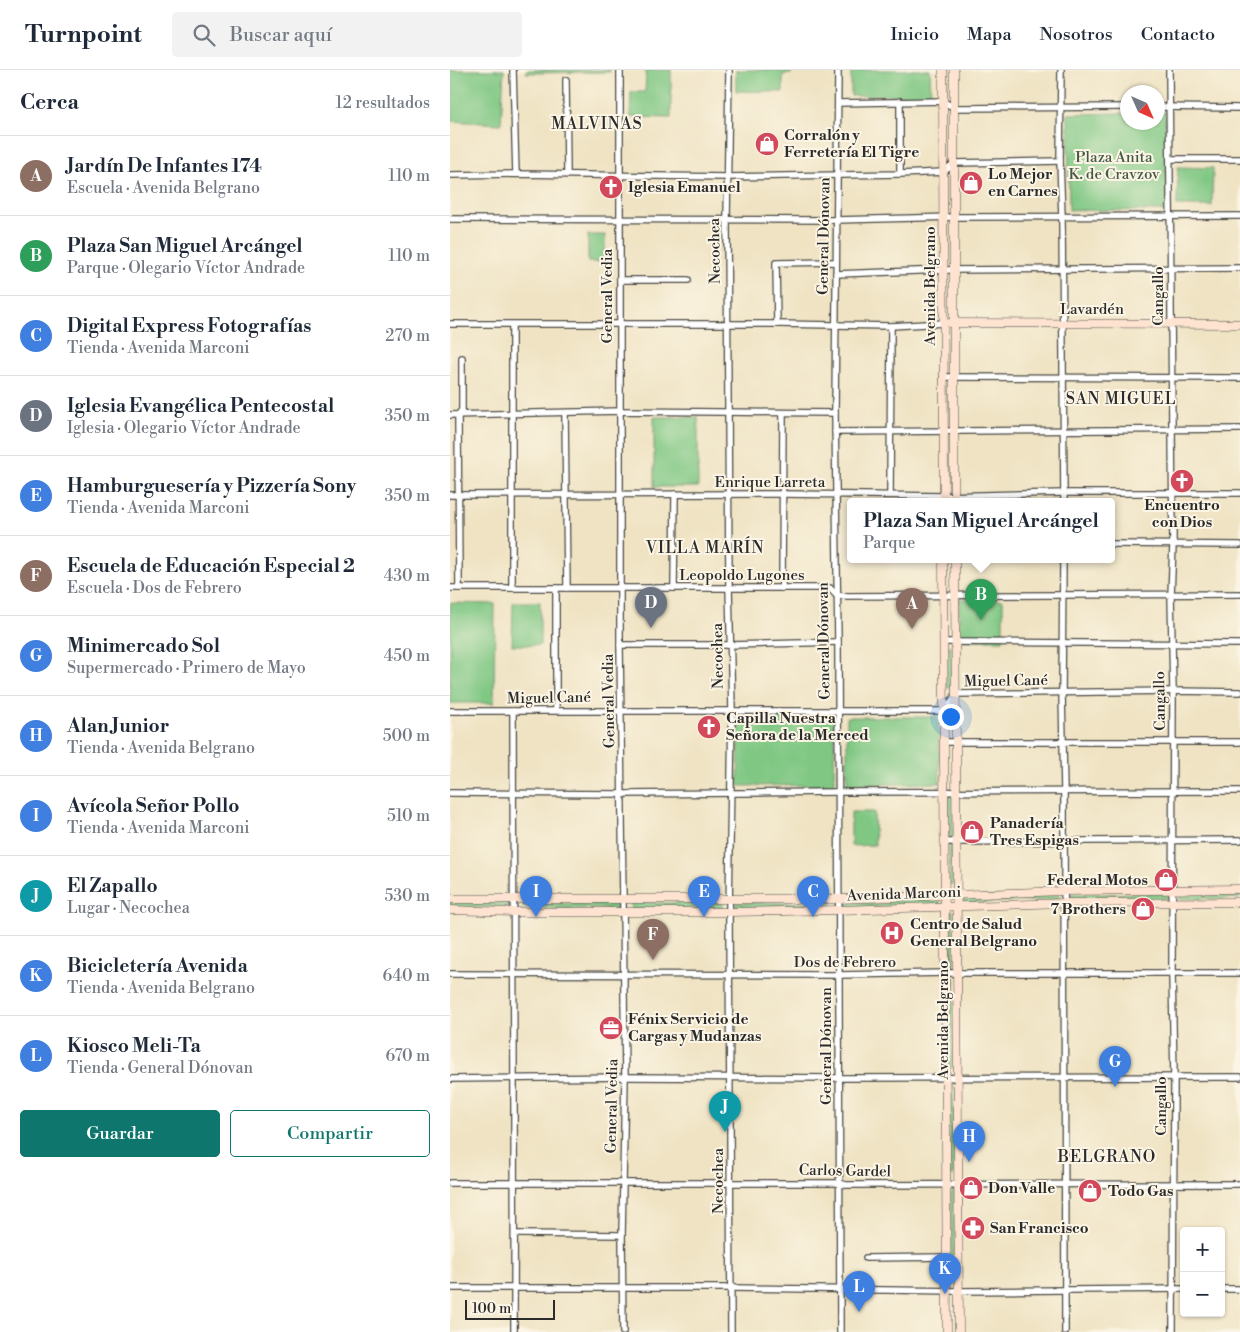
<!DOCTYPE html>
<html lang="es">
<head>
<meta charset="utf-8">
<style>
	:root { --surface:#fff; --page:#f2f2f3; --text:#1f2937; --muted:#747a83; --line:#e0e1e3; --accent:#0f766e }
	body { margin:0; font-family:"Libre Bodoni",serif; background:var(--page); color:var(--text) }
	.controls { position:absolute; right:15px; bottom:15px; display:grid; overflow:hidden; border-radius:5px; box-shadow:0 1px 4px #0004 }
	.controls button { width:45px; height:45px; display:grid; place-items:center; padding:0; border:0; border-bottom:1px solid var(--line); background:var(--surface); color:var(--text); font:25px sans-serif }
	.compass { position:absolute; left:670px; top:15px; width:45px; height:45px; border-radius:50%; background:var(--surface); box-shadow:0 1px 4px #0004; rotate:135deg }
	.scale { position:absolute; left:15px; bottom:12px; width:90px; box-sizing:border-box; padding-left:5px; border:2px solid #2b2b2b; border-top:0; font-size:14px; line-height:18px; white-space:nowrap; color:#2b2b2b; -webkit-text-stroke:4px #fcf5e5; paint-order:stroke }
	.you { position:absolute; left:500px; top:646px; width:18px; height:18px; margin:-12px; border:4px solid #fff; border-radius:50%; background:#1a73e8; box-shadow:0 0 0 8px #1a73e833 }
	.badge { display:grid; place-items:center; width:32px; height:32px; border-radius:50%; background:var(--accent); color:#fff; font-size:16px; font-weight:700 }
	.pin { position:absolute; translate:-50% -41px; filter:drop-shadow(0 1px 2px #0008) }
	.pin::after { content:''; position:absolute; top:26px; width:18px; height:15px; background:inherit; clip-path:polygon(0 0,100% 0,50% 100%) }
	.popup { position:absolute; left:397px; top:428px; width:268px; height:65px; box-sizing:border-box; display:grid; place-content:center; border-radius:5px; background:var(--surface); filter:drop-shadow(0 1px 4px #0005); font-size:16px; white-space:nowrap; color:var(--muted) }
	.popup b { font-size:19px; color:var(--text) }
	.popup::after { content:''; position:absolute; left:50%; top:100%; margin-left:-10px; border:10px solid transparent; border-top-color:var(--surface) }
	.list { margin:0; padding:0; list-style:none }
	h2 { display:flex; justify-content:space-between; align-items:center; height:65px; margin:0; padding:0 20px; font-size:21px }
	h2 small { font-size:16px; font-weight:400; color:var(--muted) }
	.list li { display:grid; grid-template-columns:32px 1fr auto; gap:15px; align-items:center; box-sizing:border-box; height:80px; padding:0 20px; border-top:1px solid var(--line) }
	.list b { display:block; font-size:19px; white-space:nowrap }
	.list p { margin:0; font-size:16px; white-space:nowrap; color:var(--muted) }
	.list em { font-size:16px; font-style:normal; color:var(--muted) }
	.actions { display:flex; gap:10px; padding:15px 20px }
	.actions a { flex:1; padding:11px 0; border:1px solid var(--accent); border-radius:5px; text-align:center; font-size:18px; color:var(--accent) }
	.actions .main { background:var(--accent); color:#fff }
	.icon { flex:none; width:28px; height:28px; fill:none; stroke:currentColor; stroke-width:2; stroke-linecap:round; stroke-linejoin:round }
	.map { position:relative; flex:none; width:790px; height:1262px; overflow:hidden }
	header { display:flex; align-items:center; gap:30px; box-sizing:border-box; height:70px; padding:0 25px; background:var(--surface); border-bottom:1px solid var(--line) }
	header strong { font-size:24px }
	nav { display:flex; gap:28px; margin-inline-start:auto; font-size:18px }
	.search { width:350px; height:45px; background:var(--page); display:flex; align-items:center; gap:12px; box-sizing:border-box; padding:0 18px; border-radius:5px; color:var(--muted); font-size:19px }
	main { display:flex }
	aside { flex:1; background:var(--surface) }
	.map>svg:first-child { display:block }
	.green { fill:#7fc783; stroke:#557957 }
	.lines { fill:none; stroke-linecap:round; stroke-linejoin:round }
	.street-casing { stroke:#484742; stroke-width:8 }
	.secondary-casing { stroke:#484742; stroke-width:9 }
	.street { stroke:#fff; stroke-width:5.5 }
	.secondary { stroke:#fee3d1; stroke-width:8 }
	.labels { text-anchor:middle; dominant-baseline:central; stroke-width:4; stroke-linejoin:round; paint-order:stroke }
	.poi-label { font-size:15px; font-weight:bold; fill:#2b2b2b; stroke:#fcf5e5; text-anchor:start }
	.park-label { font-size:15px; fill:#445a45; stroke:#fcf5e5 }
	.street-label { font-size:15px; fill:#2b2b2b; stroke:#fcf5e5 }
	.neighbourhood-label { font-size:16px; letter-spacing:1px; fill:#2b2b2b; stroke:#fcf5e5 }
</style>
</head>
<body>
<header>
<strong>Turnpoint</strong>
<div class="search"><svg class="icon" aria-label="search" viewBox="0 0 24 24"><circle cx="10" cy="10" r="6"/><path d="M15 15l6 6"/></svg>Buscar aquí</div>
<nav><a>Inicio</a><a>Mapa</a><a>Nosotros</a><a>Contacto</a></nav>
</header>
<main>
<aside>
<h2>Cerca<small>12 resultados</small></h2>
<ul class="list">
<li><span class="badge" style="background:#8d6e63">A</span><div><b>Jardín De Infantes 174</b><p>Escuela · Avenida Belgrano</p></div><em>110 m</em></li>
<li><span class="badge" style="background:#2e9e5b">B</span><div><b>Plaza San Miguel Arcángel</b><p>Parque · Olegario Víctor Andrade</p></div><em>110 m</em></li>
<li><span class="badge" style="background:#3f7fe0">C</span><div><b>Digital Express Fotografías</b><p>Tienda · Avenida Marconi</p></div><em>270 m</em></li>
<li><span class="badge" style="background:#6b7280">D</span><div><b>Iglesia Evangélica Pentecostal</b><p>Iglesia · Olegario Víctor Andrade</p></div><em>350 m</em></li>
<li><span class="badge" style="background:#3f7fe0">E</span><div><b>Hamburguesería y Pizzería Sony</b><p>Tienda · Avenida Marconi</p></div><em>350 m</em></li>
<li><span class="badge" style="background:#8d6e63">F</span><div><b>Escuela de Educación Especial 2</b><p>Escuela · Dos de Febrero</p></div><em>430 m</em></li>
<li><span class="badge" style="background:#3f7fe0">G</span><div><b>Minimercado Sol</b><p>Supermercado · Primero de Mayo</p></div><em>450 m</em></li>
<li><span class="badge" style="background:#3f7fe0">H</span><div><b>Alan Junior</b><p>Tienda · Avenida Belgrano</p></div><em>500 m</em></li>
<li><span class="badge" style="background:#3f7fe0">I</span><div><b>Avícola Señor Pollo</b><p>Tienda · Avenida Marconi</p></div><em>510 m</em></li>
<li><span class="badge" style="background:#0f9aa8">J</span><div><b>El Zapallo</b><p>Lugar · Necochea</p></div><em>530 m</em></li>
<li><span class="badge" style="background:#3f7fe0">K</span><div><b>Bicicletería Avenida</b><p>Tienda · Avenida Belgrano</p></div><em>640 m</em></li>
<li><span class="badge" style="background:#3f7fe0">L</span><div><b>Kiosco Meli-Ta</b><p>Tienda · General Dónovan</p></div><em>670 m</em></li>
</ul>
<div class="actions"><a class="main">Guardar</a><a>Compartir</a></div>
</aside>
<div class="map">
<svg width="790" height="1262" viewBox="0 0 790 1262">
	<rect width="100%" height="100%" fill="#fcf5e5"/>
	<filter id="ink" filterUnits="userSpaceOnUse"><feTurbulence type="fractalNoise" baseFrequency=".02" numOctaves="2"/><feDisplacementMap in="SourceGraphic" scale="10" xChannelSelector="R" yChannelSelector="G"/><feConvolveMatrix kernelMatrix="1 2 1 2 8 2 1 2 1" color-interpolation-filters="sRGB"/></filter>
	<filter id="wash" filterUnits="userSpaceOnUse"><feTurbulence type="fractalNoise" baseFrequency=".0096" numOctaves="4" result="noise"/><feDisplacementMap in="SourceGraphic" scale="20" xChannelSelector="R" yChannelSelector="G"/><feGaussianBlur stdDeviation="1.12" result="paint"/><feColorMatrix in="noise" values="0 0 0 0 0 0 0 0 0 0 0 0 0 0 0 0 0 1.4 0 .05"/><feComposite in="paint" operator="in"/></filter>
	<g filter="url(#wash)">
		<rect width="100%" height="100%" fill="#efe3c3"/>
		<g class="green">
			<polygon points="0,0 54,0 51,54 0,51"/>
			<polygon points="76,0 160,0 160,2 76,3"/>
			<polygon points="196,0 221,0 221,48 180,47 181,22 195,22"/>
			<polygon points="286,0 341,0 341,4 333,4 333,22 286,21"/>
			<polygon points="401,0 480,0 481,25 401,26"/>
			<polygon points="708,42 715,42 718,136 712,141 619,140 618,44 677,43 678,52 708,52"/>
			<polygon points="728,97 763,98 762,136 727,136"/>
			<rect x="138" y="165" width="17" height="27"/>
			<rect x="204" y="347" width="44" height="70"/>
			<polygon points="509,529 553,530 553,570 509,570"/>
			<polygon points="63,532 90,532 90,575 62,575"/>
			<polygon points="0,533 45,534 44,633 0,633"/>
			<polygon points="496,576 501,576 502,617 496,618"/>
			<polygon points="385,646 384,715 288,716 289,647"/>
			<polygon points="397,647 488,647 490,713 397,715"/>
			<rect x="498" y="725" width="5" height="42"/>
			<polygon points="401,742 424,742 425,775 401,776"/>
			<polygon points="503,773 503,815 499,815 499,774"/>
			<polygon points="790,822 790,828 729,829 729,823"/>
			<polygon points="717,823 717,829 622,830 622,824"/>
			<polygon points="609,825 609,830 514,833 514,828"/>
			<polygon points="490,829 490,835 395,838 395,832"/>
			<polygon points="0,832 58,834 58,838 0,837"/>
			<polygon points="74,833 167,834 167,839 73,838"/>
			<polygon points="181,833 273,833 273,838 181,839"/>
			<polygon points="286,833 382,833 382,837 286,838"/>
			<polygon points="499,841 503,841 504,897 499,897"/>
			<rect x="499" y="910" width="5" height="88"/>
			<polygon points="499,1013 504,1013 504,1106 500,1106"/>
			<rect x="501" y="1118" width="4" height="92"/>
		</g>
	</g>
	<g filter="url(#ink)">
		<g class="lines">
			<g class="street-casing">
				<g id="street">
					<polyline points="63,0 66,104"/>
					<polyline points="170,0 170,575 175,1007 172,1165 173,1262"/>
					<polyline points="279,0 277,150 279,517 282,640 279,842 281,1262"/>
					<polyline points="388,0 385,343 388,572 390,1262"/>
					<polyline points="611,0 610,91 612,147 614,431"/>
					<polyline points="719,0 723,475 721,525 723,621 722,903 724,1007 723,1262"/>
					<polyline points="116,10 117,104"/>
					<polyline points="450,31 450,104"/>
					<polyline points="389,33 493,31 504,38 678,37"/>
					<polyline points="708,37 790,38"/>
					<polyline points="720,89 790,89"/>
					<polyline points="0,105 66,104 277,107 450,104 494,102 504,93 610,91"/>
					<polyline points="0,149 386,150 504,147 790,146"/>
					<polyline points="386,204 494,200 790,198"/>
					<polyline points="170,210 238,210"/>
					<polyline points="0,254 327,254 441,256 494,253"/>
					<polyline points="327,254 326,193 386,192"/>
					<polyline points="62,255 62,518"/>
					<polyline points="493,307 790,308"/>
					<polyline points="115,343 117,518"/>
					<polyline points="0,345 170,341 385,343"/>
					<polyline points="385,362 790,359"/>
					<polyline points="0,425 332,424 494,426 614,423 790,423"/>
					<polyline points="440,425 441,256"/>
					<polyline points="661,474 790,475"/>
					<polyline points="613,489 612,623 614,721 615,1262"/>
					<polyline points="0,518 380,518 386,525 392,526 790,524"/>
					<polyline points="9,518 8,345 12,340 12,288"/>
					<polyline points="224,518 225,424"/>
					<polyline points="332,518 333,343"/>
					<polyline points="106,519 106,640"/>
					<polyline points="494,572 790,574"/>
					<polyline points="170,575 280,575 388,572"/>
					<polyline points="0,641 494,641 507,624 723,621 790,622"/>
					<path d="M63 641C63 848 65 1055 64 1262"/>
					<polyline points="495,672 790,672"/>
					<polyline points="0,723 172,724 388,722 790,721"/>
					<polyline points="494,772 790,770"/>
					<polyline points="0,904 389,905 496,903 790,903"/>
					<polyline points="0,1009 175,1007 389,1008 790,1007"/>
					<polyline points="0,1113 389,1113 396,1115 790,1114"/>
					<polyline points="66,1164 172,1165"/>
					<polyline points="416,1188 497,1187"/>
					<polyline points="0,1218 281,1218 509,1221 734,1219"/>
					<polyline points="771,1219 790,1219"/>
				</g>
			</g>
			<g class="secondary-casing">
				<g id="secondary">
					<polyline points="493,0 494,431"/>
					<polyline points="504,0 504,431"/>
					<polyline points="500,253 790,254"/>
					<polyline points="493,489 497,1262"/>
					<polyline points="505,489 509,1262"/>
					<polyline points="0,829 388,829 614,821 790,819"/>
					<polyline points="0,840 64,842 279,842 388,840 614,833 790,832"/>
				</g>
			</g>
			<use href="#street" class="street"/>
			<use href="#secondary" class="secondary"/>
		</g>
	</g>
	<defs>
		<g id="shop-disc" transform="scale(1.25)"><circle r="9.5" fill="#d1495b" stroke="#fcf5e5"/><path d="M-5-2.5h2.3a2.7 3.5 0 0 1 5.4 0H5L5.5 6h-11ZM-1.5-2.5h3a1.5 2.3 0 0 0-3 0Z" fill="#fff"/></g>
		<g id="church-disc" transform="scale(1.25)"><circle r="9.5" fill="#d1495b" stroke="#fcf5e5"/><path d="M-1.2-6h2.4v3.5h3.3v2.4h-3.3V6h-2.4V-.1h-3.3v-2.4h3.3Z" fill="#fff"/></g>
		<g id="hospital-disc" transform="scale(1.25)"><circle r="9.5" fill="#d1495b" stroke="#fcf5e5"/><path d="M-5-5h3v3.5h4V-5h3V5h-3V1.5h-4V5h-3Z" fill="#fff"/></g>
		<g id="office-disc" transform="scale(1.25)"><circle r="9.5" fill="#d1495b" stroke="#fcf5e5"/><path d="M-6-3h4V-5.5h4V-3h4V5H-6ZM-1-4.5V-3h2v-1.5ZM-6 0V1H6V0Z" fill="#fff"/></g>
		<g id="pharmacy-disc" transform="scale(1.25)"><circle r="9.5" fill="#d1495b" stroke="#fcf5e5"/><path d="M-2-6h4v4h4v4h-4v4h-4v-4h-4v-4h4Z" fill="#fff"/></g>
	</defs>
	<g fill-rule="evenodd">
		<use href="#shop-disc" x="317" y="74"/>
		<use href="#shop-disc" x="521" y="113"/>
		<use href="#church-disc" x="161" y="117"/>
		<use href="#church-disc" x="732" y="411"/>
		<use href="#church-disc" x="259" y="657"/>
		<use href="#shop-disc" x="522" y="762"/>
		<use href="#shop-disc" x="716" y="810"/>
		<use href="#shop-disc" x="693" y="839"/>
		<use href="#hospital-disc" x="442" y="863"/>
		<use href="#office-disc" x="161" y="958"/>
		<use href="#shop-disc" x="521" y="1118"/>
		<use href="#shop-disc" x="640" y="1121"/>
		<use href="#pharmacy-disc" x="523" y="1158"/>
	</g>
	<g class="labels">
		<g class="poi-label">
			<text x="334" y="65">Corralón y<tspan x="334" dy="17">Ferretería El Tigre</tspan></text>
			<text x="538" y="104">Lo Mejor<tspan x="538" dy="17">en Carnes</tspan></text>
			<text x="178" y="117">Iglesia Emanuel</text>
			<text x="732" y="435" text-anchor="middle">Encuentro<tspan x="732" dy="17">con Dios</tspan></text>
			<text x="276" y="648">Capilla Nuestra<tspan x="276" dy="17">Señora de la Merced</tspan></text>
			<text x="540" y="753">Panadería<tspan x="540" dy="17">Tres Espigas</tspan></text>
			<text x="698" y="810" text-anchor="end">Federal Motos</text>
			<text x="676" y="839" text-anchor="end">7 Brothers</text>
			<text x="460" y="854">Centro de Salud<tspan x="460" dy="17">General Belgrano</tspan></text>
			<text x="178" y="949">Fénix Servicio de<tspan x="178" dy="17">Cargas y Mudanzas</tspan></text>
			<text x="538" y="1118">Don Valle</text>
			<text x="658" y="1121">Todo Gas</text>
			<text x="540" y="1158">San Francisco</text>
		</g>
		<g class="park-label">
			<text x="664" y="87">Plaza Anita<tspan x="664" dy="17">K. de Cravzov</tspan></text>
		</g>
		<g class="street-label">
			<text transform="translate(374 166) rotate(-89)">General Dónovan</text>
			<text transform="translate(265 181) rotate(-91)">Necochea</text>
			<text transform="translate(480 216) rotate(-90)">Avenida Belgrano</text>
			<text transform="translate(157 226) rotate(-90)">General Vedia</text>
			<text transform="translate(708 226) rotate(-90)">Cangallo</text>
			<text x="642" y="239">Lavardén</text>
			<text x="320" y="412">Enrique Larreta</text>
			<text x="292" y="505">Leopoldo Lugones</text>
			<text transform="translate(374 571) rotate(-91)">General Dónovan</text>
			<text transform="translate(268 586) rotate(-91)">Necochea</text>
			<text transform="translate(556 611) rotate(-1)">Miguel Cané</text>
			<text transform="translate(99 628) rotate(-1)">Miguel Cané</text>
			<text transform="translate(159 631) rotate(-91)">General Vedia</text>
			<text transform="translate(710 631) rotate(-91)">Cangallo</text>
			<text transform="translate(454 824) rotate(-2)">Avenida Marconi</text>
			<text x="395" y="892">Dos de Febrero</text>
			<text transform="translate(493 950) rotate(-90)">Avenida Belgrano</text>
			<text transform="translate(376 976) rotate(-90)">General Dónovan</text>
			<text transform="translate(162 1036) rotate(-89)">General Vedia</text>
			<text transform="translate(711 1036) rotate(-90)">Cangallo</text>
			<text transform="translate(395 1101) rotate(1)">Carlos Gardel</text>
			<text transform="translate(268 1111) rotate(-90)">Necochea</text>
		</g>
		<g class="neighbourhood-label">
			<text x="147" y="54">MALVINAS</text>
			<text x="671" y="329">SAN MIGUEL</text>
			<text x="255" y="478">VILLA MARÍN</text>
			<text x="657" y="1087">BELGRANO</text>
		</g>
	</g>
</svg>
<div class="controls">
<button>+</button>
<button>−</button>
</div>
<svg class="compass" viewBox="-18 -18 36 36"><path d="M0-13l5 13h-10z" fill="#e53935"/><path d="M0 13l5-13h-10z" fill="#747a83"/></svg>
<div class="scale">100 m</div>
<div class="you"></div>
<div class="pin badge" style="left:462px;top:559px;background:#8d6e63">A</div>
<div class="pin badge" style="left:531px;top:550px;background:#2e9e5b">B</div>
<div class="popup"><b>Plaza San Miguel Arcángel</b>Parque</div>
<div class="pin badge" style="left:363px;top:847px;background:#3f7fe0">C</div>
<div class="pin badge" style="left:201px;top:558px;background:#6b7280">D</div>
<div class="pin badge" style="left:254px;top:847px;background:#3f7fe0">E</div>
<div class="pin badge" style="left:203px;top:890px;background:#8d6e63">F</div>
<div class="pin badge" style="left:665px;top:1017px;background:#3f7fe0">G</div>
<div class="pin badge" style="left:519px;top:1092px;background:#3f7fe0">H</div>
<div class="pin badge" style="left:86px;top:847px;background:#3f7fe0">I</div>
<div class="pin badge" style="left:275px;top:1062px;background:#0f9aa8">J</div>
<div class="pin badge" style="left:495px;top:1224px;background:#3f7fe0">K</div>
<div class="pin badge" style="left:409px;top:1242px;background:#3f7fe0">L</div>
</div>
</main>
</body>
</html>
